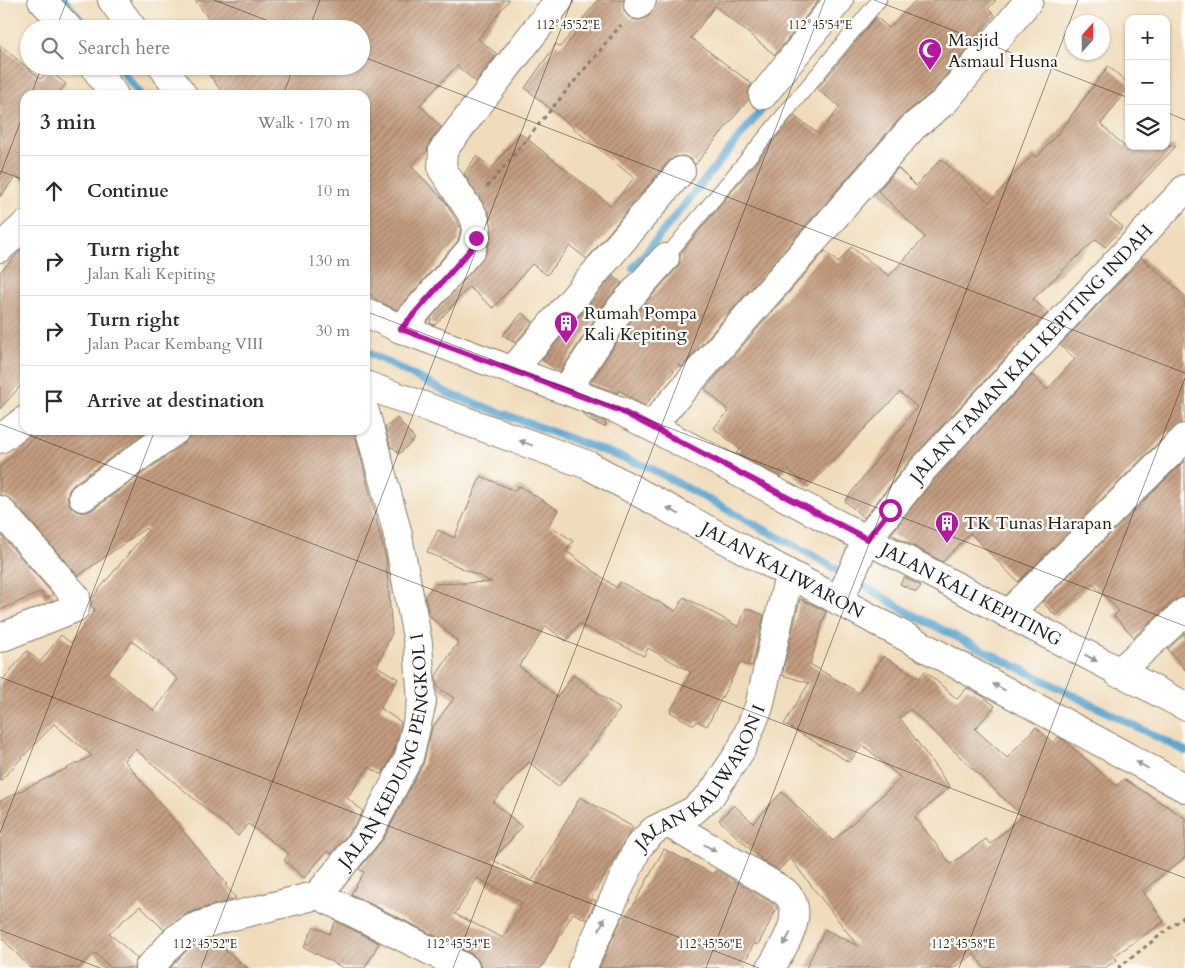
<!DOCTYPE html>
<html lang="en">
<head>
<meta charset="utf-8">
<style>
	:root { --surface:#fff; --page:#f2f2f3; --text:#2b2b33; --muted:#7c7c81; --line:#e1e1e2 }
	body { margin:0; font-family:Cardo,serif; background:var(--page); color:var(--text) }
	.controls { position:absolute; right:15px; top:15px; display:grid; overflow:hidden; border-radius:10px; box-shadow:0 1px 4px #0004 }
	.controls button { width:45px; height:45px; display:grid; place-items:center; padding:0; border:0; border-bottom:1px solid var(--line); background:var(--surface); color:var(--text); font:25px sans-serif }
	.compass { position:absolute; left:1065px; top:15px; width:45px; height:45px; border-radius:50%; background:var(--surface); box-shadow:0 1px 4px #0004; rotate:21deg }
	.stop { position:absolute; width:15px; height:15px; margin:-11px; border:4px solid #b5179e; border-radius:50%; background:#fff }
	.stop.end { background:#b5179e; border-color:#fff; box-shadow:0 1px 5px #0008 }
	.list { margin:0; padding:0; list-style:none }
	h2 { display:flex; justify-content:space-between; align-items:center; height:65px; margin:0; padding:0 20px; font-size:21px }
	h2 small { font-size:16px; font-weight:400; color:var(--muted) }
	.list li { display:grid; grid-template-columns:32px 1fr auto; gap:15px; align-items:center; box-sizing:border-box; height:70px; padding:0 20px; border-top:1px solid var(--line) }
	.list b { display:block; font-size:19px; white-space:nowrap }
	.list p { margin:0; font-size:16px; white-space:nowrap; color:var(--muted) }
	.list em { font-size:16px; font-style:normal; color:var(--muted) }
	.icon { flex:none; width:28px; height:28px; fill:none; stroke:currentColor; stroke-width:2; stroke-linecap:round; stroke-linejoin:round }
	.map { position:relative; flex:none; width:1185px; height:968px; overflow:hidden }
	.search { position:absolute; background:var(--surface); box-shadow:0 1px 4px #0004; left:20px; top:20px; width:350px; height:55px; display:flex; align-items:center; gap:12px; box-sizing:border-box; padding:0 18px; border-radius:28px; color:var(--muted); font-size:19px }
	.panel { position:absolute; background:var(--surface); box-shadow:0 1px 4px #0004; left:20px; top:90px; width:350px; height:345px; border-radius:15px }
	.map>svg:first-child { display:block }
	.built { fill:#f1d5bd }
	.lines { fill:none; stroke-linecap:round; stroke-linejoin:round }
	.stream { stroke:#55a2ce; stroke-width:8 }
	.building { fill:url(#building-hatch); fill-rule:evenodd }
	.lane-casing { stroke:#867c6b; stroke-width:16 }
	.street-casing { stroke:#867c6b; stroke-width:30 }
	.secondary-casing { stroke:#867c6b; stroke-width:30 }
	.path { stroke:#867c6b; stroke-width:3; stroke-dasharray:4 4; stroke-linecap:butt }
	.lane { stroke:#fff; stroke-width:14 }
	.street { stroke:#fff; stroke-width:28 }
	.secondary { stroke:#fff; stroke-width:28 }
	.oneway { fill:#999 }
	.route { stroke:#b5179e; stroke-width:6 }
	.ticks { fill:none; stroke:#1c1c1c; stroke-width:1; stroke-opacity:0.45 }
	.labels { text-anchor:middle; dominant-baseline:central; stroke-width:4.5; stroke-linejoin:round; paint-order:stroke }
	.poi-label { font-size:18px; fill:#1c1c1c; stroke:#fdfcf7; text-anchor:start }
	.street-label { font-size:18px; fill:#1c1c1c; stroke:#fdfcf7 }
	.ticks-label { font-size:12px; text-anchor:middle; fill:#1c1c1c; stroke:#fdfcf7; stroke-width:4.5; stroke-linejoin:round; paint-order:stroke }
</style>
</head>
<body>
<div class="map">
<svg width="1185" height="968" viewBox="0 0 1185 968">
	<defs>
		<pattern id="building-hatch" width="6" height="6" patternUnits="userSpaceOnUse" patternTransform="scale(1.25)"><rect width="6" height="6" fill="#c49c7f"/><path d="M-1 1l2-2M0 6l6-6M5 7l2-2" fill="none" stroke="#9e7e67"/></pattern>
	</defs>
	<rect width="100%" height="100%" fill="#fdfcf7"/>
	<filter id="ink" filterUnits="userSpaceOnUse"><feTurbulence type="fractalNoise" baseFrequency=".02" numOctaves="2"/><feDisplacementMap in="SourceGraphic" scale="10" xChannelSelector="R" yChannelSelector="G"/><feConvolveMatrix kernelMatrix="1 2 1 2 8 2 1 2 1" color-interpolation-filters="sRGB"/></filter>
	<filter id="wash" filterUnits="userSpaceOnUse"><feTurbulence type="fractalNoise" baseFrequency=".0096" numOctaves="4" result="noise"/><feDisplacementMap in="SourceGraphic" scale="20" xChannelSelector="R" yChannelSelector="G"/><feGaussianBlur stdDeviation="1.12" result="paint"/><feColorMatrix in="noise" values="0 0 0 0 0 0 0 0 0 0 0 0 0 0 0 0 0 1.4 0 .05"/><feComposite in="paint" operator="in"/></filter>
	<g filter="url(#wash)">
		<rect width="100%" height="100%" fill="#f0dbba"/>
		<polygon class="built" points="0,515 83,612 0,647"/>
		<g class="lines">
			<g class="stream">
				<polyline points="64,0 88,29"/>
				<polyline points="118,66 141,95"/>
				<polyline points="633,268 769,101"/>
				<polyline points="365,351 452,395 648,467 819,559 911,614 1185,751"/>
			</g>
		</g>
		<g id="blocks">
			<g class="building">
				<polygon points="195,0 509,0 478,39 497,54 476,82 457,66 420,105 441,127 431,140 427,151 411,166 445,201 461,228 458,241 397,310 378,301 365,289 365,95 224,95 203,66 361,66 361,29 216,29"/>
				<polygon points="598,0 624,0 624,11 629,17 636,20 644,19 650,15 657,0 819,0 775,55 715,6 691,38 752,84 748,92 748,100 695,165 691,159 683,156 675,157 669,161 587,259 570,246 547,275 532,264 493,308 469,287 435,325 430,323 431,318 487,252 492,231 489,213 464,174 476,156 492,168 520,133 611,206 634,178 525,88 556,44 560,47"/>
				<polygon points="916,0 996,0 988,9 995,15 972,40 974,41 934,90 901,117 682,367 679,365 644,406 619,390 618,393 590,383 634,316 677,268 680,262 680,254 794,116 819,134 840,107 817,89 876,17 889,28"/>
				<polygon points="0,45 41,79 49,70 66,84 58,93 60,95 25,95 25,183 16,176 0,197"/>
				<polygon points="1108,66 1129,84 1129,87 1101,124 1124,146 1176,146 1110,216 1123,227 1105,247 1096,239 1033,299 1048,313 911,459 864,518 845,501 917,407 900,392 808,487 787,468 780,476 736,453 740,449 714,428 729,411 705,389 825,251 838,263 851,247 889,276 925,237 878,191 898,168 916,186 941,159 989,202 1034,154 1037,157 1063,127"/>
				<polygon points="25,246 25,381 0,409 0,272"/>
				<polygon points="1142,258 1185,296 1185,423 1174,427 1018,582 970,533 943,562 891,534 934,480 1032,375 1047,390 1075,359 1060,345"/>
				<polygon points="613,276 622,283 609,297 560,372 542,360"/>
				<polygon points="522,313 533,322 515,343 503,335"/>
				<polygon points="582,413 606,422 605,427 592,422"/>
				<polygon points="397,418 415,439 399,454 393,447 391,448 385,428"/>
				<path d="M43 430H149L74 484 69 490 67 498 70 506 76 511 84 513 92 510 185 443 190 437 191 430H354L386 559 392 633 377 666 398 679 380 708 401 722 394 751 382 775 369 767 347 798 363 811 357 822 331 854 327 851 304 878 284 860 289 854 248 824 238 836 135 749 124 760 227 884 225 885 236 898 188 913 164 930 140 906 109 933 137 958 134 968H111L95 953 79 968H30L0 936V801L92 756 54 724 0 781V683L27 651 40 662 61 635 71 643 95 610 91 606 92 598 148 530 146 528 78 576 12 500 0 495V467ZM132 641 178 679 154 711 108 673Z"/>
				<polygon points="1185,460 1185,597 1174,600 1134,637 1114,616 1119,611 1092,583 1056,616 1042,602"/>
				<path d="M481 476 515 491 518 486 521 487 558 510 549 525 573 541 566 551 617 588 620 582 676 611 684 597 739 627 746 608 764 615 752 666 740 663 707 726 697 721 694 725 670 712 691 672 648 648 644 656 579 624 566 641 546 626 519 666 557 697 573 675 620 709 588 752 558 787 529 762 493 802 522 827 493 860 532 881 580 797 633 827 591 898 596 901 587 920 573 913 541 968H481L478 960 472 954 351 894 364 872 359 869 384 838 423 764 432 728 454 698 437 687 436 676 458 642 429 615 425 596 435 584 492 582 427 552 438 530 454 538ZM477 878 522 903 503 938 455 914Z"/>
				<polygon points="0,534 53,594 46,599 41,592 0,610"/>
				<polygon points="904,577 921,586 916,592 900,584"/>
				<path d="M800 599 826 611 810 664 859 693 883 656 919 678 925 671 957 699 967 688 984 697 995 706 975 729 1007 758 1036 727 1053 743 1058 737 1064 740 1116 786 1124 779 1185 818V857L1143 891 1164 922 1114 956 1117 960 1105 968H984L974 954 953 968H806L825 929 858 946 790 858 779 870 763 861 719 820 734 805 753 823 782 792 833 841 901 778 863 745 849 762 784 724 809 683 782 675ZM910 709 1022 816 990 844 986 839 951 864 915 817 950 787 900 718Z"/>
				<polygon points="1185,633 1185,670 1168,649"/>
				<polygon points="664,849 713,874 716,870 774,904 777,908 758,945 754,943 742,968 599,968 623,916 625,917 634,904"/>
				<polygon points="336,921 379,943 365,968 343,968 304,947 314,926 329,934"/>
				<polygon points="210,939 248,968 170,968 187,950"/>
			</g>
		</g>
	</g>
	<g filter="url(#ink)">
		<use href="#blocks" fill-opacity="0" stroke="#867c6b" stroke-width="1"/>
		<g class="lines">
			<g class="lane-casing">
				<polyline id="lane" points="665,258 879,0"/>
			</g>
			<g class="street-casing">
				<g id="street">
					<polyline points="638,5 642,0"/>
					<polyline points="763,95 839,0"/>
					<polyline points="0,248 25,225"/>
					<polyline points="401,329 472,248 477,228 474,217 442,169 443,150 559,0"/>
					<polyline points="513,370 681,171"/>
					<polyline points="567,389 622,306 665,258"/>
					<polyline points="651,426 913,127 945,101 1029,0"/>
					<polyline points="0,439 25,420"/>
					<polyline points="83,497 176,430"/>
					<polyline points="0,510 76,597 75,608 0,638"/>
					<path id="s1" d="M839 601 867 539 922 470 1185 189"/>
					<polyline points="1008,614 1185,438"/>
					<polyline points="1118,673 1185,612"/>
					<path d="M668 823 785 892C808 914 783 946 771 968"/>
					<polyline points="318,895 465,968"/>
					<path id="s2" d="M149 968 177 938 193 928 217 920 318 895 370 831 409 757 422 702 418 643 397 531 365 412"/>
					<path id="s3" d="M582 968 638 847 654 830 693 811 711 795 741 750 759 707 789 575"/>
				</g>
			</g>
			<g class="secondary-casing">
				<g id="secondary">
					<polyline points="42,0 69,29"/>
					<polyline points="112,0 133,29"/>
					<polyline points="94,66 114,95"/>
					<polyline points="162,66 183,95"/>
					<path id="s4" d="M365 312 401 329 621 411 1185 706"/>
					<path id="s5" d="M365 385 588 465 1185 788"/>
				</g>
			</g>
			<g class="path">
				<polyline points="487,187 621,25"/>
				<polyline points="1118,968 1185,916"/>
			</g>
			<use href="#lane" class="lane"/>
			<use href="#street" class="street"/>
			<use href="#secondary" class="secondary"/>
		</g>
		<defs><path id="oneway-solid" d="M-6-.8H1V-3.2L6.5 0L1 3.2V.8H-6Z" transform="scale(1.25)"/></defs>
		<g class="oneway">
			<use href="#oneway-solid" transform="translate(526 443) rotate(-160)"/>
			<use href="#oneway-solid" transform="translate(673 511) rotate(-151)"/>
			<use href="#oneway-solid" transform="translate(1091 658) rotate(29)"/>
			<use href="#oneway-solid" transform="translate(999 687) rotate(-152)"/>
			<use href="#oneway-solid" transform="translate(1142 765) rotate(-152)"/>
			<use href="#oneway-solid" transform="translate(710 848) rotate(31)"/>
			<use href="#oneway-solid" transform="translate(602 924) rotate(-65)"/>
			<use href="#oneway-solid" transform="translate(787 939) rotate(119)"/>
		</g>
	</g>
	<g class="lines" filter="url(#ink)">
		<polyline class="route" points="476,238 472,248 401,329 621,411 867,539 890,510"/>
	</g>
	<path class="ticks" d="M214 0 289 29M874 0 1129 98M56 29 67 0M309 29 320 0M361 56 1185 373M31 95 42 66M283 95 294 66M1166 112 1185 120M0 171 25 180M0 175 25 110M365 311 1185 626M0 424 1185 878M0 677 759 968M0 833 155 430M0 930 100 968M201 968 572 0M453 968 825 0M706 968 1078 0M959 968 1185 378"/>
	<defs>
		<g id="mosque-pin" transform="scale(1.25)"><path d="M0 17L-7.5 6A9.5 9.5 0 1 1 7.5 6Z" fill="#b5179e" stroke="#fdfcf7"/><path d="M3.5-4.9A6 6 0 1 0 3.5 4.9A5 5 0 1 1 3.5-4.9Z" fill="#fff"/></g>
		<g id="building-pin" transform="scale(1.25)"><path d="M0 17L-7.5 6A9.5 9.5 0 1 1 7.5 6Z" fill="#b5179e" stroke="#fdfcf7"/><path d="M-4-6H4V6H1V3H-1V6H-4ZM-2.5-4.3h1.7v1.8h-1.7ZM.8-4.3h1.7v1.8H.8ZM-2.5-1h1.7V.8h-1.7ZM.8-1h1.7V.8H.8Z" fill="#fff"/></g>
	</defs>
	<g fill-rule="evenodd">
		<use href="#mosque-pin" x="930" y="50"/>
		<use href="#building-pin" x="566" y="323"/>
		<use href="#building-pin" x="947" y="523"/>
	</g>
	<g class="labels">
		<g class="poi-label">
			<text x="948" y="40">Masjid<tspan x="948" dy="21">Asmaul Husna</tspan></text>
			<text x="584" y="313">Rumah Pompa<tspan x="584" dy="21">Kali Kepiting</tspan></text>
			<text x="964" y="523">TK Tunas Harapan</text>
		</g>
		<g class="street-label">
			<text stroke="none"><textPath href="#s1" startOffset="316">JALAN TAMAN KALI KEPITING INDAH</textPath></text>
			<text stroke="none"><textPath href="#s5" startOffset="458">JALAN KALIWARON</textPath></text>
			<text stroke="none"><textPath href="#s4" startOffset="670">JALAN KALI KEPITING</textPath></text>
			<text stroke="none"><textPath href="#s2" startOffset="354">JALAN KEDUNG PENGKOL I</textPath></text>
			<text stroke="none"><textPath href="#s3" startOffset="230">JALAN KALIWARON I</textPath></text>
		</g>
	</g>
	<g class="ticks-label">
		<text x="568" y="29">112°45'52"E</text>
		<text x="820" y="29">112°45'54"E</text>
		<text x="205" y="948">112°45'52"E</text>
		<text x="458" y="948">112°45'54"E</text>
		<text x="710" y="948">112°45'56"E</text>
		<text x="963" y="948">112°45'58"E</text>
	</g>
</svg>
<div class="controls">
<button>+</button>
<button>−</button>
<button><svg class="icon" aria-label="layers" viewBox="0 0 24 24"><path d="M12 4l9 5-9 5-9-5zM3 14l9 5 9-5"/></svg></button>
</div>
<svg class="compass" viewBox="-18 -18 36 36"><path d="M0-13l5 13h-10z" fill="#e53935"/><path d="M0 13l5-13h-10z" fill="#7c7c81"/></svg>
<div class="stop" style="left:890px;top:510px"></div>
<div class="stop end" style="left:476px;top:238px"></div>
<div class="search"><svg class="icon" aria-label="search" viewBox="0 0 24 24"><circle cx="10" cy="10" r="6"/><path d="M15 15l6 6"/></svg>Search here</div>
<section class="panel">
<h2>3 min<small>Walk · 170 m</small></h2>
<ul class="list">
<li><svg class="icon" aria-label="ahead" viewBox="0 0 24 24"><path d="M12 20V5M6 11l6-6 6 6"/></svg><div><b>Continue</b></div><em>10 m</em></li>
<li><svg class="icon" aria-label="right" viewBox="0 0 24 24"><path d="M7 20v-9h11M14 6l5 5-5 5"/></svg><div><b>Turn right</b><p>Jalan Kali Kepiting</p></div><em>130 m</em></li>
<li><svg class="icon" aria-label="right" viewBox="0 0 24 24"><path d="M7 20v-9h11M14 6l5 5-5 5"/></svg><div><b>Turn right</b><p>Jalan Pacar Kembang VIII</p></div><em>30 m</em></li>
<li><svg class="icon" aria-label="arrive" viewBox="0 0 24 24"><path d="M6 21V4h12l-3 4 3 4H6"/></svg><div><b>Arrive at destination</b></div></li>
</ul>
</section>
</div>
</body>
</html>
